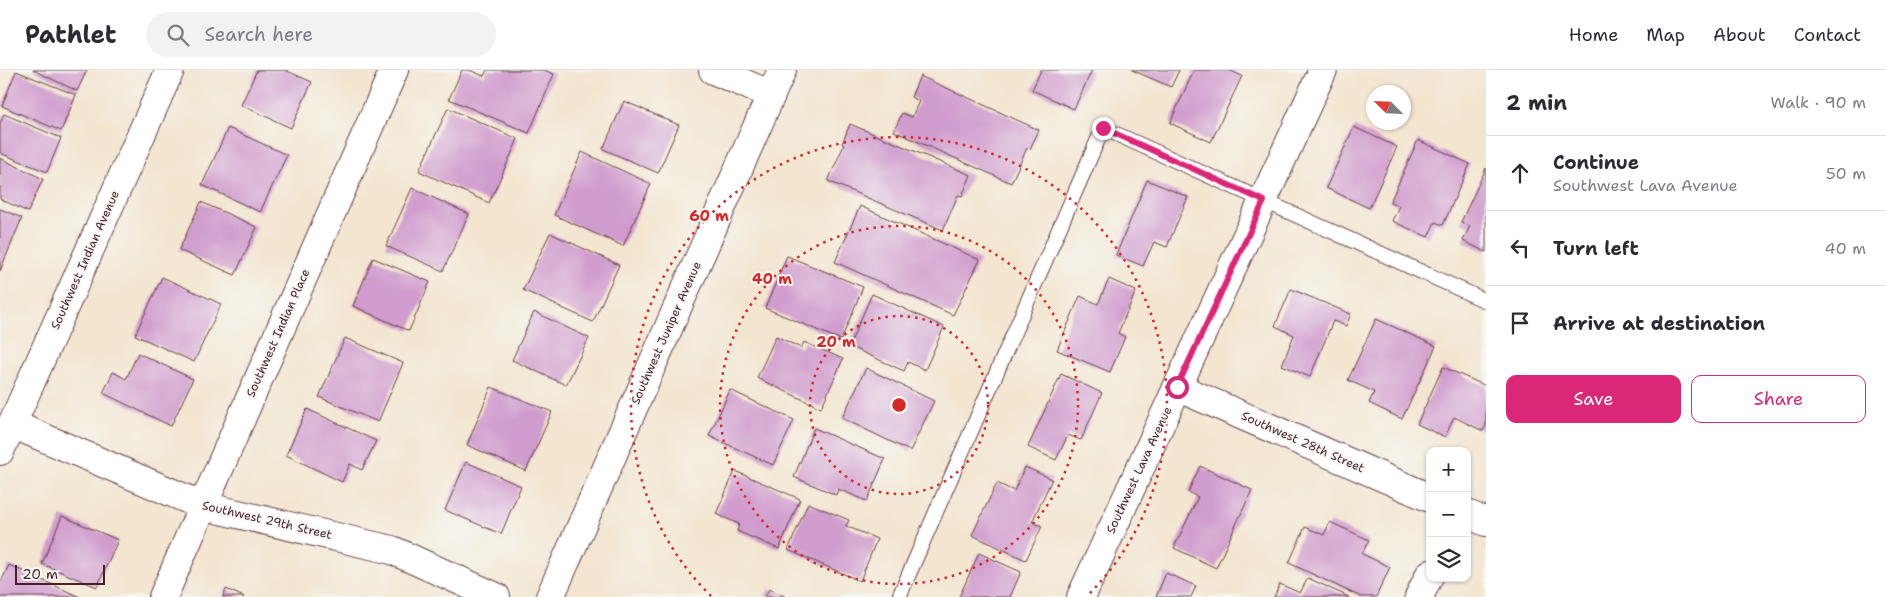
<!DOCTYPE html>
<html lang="en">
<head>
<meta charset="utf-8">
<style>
	:root { --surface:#fff; --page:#f2f2f3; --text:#2b2b33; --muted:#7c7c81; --line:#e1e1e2; --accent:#db2777 }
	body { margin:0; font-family:"Shantell Sans",sans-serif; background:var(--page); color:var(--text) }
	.controls { position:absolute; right:15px; bottom:15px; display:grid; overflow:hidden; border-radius:10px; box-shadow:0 1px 4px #0004 }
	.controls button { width:45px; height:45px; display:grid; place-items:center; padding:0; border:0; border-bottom:1px solid var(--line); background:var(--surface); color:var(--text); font:25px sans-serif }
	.compass { position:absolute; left:1366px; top:15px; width:45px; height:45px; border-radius:50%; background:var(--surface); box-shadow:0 1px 4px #0004; rotate:294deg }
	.scale { position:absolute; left:15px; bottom:12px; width:90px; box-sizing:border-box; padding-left:5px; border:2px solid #4a1f2b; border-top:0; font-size:14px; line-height:18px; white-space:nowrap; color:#4a1f2b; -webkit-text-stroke:4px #f6f6f2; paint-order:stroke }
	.stop { position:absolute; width:15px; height:15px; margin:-11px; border:4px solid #db2777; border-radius:50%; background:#fff }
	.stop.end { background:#db2777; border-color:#fff; box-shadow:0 1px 5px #0008 }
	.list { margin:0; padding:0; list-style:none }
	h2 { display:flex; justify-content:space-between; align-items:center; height:65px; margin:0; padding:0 20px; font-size:21px }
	h2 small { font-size:16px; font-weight:400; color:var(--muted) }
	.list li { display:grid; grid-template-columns:32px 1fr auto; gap:15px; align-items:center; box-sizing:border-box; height:75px; padding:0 20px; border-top:1px solid var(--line) }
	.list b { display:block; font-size:19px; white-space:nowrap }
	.list p { margin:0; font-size:16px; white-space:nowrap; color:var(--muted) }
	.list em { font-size:16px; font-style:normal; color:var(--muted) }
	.actions { display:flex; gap:10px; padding:15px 20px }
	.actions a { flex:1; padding:11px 0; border:1px solid var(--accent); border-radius:10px; text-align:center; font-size:18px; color:var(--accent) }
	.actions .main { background:var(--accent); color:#fff }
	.icon { flex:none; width:28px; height:28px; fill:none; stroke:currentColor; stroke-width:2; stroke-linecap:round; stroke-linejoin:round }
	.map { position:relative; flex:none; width:1486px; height:527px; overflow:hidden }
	header { display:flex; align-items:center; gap:30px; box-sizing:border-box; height:70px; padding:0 25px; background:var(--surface); border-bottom:1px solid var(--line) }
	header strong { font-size:24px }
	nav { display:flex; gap:28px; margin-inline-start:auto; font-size:18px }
	.search { width:350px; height:45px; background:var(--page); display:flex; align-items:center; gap:12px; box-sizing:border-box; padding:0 18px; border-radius:28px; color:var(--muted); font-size:19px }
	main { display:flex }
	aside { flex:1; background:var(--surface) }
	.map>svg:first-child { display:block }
	.building { fill:#d09ccd }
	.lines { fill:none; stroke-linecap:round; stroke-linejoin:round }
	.service-casing { stroke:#633d44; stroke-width:16 }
	.minor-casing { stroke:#633d44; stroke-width:30 }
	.service { stroke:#fff; stroke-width:14 }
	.minor { stroke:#fff; stroke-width:28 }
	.route { stroke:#db2777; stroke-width:6 }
	.ring { fill:none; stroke:#d62828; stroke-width:2.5; stroke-dasharray:2.5 5 }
	.labels { text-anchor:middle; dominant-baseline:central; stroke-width:4; stroke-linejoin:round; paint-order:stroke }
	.street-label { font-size:12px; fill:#4a1f2b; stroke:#f6f6f2 }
	.centre { fill:#d62828; stroke:#f6f6f2; stroke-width:2.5 }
	.ring-label { font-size:15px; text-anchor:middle; font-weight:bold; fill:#d62828; stroke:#f6f6f2; stroke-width:4; stroke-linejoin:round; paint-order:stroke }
</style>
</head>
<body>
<header>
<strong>Pathlet</strong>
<div class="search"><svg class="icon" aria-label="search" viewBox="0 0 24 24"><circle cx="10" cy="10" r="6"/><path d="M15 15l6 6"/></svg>Search here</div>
<nav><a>Home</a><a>Map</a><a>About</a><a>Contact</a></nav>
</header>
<main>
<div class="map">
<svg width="1486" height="527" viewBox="0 0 1486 527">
	<rect width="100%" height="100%" fill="#f6f6f2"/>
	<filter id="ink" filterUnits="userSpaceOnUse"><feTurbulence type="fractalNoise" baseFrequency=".02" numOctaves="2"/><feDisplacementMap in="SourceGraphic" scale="10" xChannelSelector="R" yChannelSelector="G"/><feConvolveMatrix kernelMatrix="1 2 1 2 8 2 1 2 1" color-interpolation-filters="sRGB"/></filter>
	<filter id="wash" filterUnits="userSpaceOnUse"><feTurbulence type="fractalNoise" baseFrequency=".0096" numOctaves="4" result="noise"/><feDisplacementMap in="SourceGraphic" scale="20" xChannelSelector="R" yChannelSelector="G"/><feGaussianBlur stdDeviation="1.12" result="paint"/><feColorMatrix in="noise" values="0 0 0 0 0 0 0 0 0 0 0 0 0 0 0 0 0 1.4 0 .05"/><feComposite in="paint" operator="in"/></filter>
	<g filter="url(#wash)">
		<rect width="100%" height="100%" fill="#f3e5cf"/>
		<g id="blocks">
			<g class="building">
				<polygon points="33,0 87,0 77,21"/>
				<polygon points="257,0 285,0 312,12 291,58 241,35"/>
				<polygon points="462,0 469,0 484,6 487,0 544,0 554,4 529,63 449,29"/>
				<polygon points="1041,0 1092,0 1074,39 1032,20"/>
				<polygon points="1132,0 1179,0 1171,17"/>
				<polygon points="1194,0 1229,0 1242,6 1211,72 1170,53"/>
				<polygon points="16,1 76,25 61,61 2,36"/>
				<polygon points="920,6 1039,60 1030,79 1027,78 1011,113 894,61 902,43 912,47 919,31 911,27"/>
				<polygon points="624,31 679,55 658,103 603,79"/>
				<polygon points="448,38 518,69 489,133 419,101"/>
				<polygon points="4,44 61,68 47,102 0,83 0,53"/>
				<polygon points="850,54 971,105 962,126 958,125 943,160 828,111 844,75 842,74"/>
				<polygon points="1354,57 1397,77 1369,138 1326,118"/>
				<polygon points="228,58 287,85 260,142 202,115"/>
				<polygon points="1418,70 1470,94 1443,155 1435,152 1428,167 1392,151 1399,136 1390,132"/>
				<polygon points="582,82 651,114 623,176 554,145"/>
				<polygon points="0,88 43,109 28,142 0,129"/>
				<polygon points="1486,98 1486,182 1463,171 1470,156 1461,152"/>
				<polygon points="1147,110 1188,127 1167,177 1154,172 1143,196 1116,185"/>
				<polygon points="412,118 469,144 443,201 386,176"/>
				<polygon points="201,132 257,157 235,205 179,180"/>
				<polygon points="860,136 980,190 953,245 835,192"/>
				<polygon points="0,139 22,148 0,201"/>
				<polygon points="550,163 619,195 593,252 523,220"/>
				<polygon points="787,186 863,217 841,270 765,238"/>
				<polygon points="373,188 430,212 409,261 353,236"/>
				<polygon points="162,207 221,234 194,292 135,265"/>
				<polygon points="1109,209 1136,221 1118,263 1125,267 1110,302 1057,280 1080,226 1098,234"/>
				<polygon points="1291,219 1351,244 1346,256 1333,251 1310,307 1282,295 1294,265 1275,256"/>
				<polygon points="872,224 944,257 925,300 908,292 904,301 849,276"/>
				<polygon points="534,242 589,268 566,315 512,290"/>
				<polygon points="1376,249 1436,276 1402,349 1369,333 1374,322 1348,310"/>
				<polygon points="776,266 801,278 804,272 843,289 821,338 757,308"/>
				<polygon points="345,268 403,293 378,352 319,327"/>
				<polygon points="138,283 193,309 171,356 103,323 113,302 126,309"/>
				<polygon points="1443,297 1486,316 1486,355 1483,361 1454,347 1445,367 1417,354"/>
				<polygon points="866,298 934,331 910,381 842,348"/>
				<polygon points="1061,304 1102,323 1081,370 1068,365 1056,390 1028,377"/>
				<polygon points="491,317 552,342 526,401 467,375"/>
				<polygon points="730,320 794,350 773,395 709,366"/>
				<polygon points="307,339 376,371 362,400 350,394 342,412 286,385"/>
				<polygon points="814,358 885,389 867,431 838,419 836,425 794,407"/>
				<polygon points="466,392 521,416 501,464 445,440"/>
				<polygon points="1200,396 1252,420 1216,498 1174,478 1198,427 1188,422"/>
				<polygon points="1025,397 1052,409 1032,452 1042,456 1026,490 972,465 997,413 1014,421"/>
				<polygon points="735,401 800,429 779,479 737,461 739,454 716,444"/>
				<polygon points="808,433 849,450 846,456 877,469 860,511 788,480"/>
				<polygon points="62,446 118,470 97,517 42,494"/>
				<polygon points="1330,452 1369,470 1362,484 1390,497 1376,527 1361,527 1289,493 1305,457 1324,465"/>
				<polygon points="979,483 1021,502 1010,527 959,527"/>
				<polygon points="9,495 80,527 0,527 0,514"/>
				<polygon points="1166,503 1196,516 1191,527 1156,527"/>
				<polygon points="1308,508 1349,527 1274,527 1280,514 1300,523"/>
				<polygon points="226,519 244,527 223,527"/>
				<polygon points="769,519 786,527 765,527"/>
			</g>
		</g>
	</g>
	<g filter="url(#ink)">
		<use href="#blocks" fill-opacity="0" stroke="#633d44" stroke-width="1"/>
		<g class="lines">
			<g class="service-casing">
				<polyline id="service" points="899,527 1103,58 1486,231"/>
			</g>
			<g class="minor-casing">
				<g id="minor">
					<polyline points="713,0 771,25"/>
					<polyline points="1177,317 1430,428"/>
					<polyline points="12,354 203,436 392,480 496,527"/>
					<polyline points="0,381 170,0"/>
					<polyline points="1467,444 1486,452"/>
					<polyline points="163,527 394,0"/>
					<polyline points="550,527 782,0"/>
					<polyline points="1081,527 1323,0"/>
					<polyline points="1419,527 1430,504"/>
				</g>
			</g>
			<use href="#service" class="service"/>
			<use href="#minor" class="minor"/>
		</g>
	</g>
	<g class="lines" filter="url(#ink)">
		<polyline class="route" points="1103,58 1264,131 1177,317"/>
	</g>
	<g class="ring">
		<circle cx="899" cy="335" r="89"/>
		<circle cx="899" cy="335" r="179"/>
		<path d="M711 526A268 268 0 1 1 1087 526"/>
	</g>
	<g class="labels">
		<g class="street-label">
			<text transform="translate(85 190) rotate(-66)">Southwest Indian Avenue</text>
			<text transform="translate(278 263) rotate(-66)">Southwest Indian Place</text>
			<text transform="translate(666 263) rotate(-66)">Southwest Juniper Avenue</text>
			<text transform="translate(1303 372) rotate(24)">Southwest 28th Street</text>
			<text transform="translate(1139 400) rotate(-65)">Southwest Lava Avenue</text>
			<text transform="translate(267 450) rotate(13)">Southwest 29th Street</text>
		</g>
	</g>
	<circle cx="899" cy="335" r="8" class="centre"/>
	<g class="ring-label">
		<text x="709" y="151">60 m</text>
		<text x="772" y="214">40 m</text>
		<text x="836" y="277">20 m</text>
	</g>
</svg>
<div class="controls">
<button>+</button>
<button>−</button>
<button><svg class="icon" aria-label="layers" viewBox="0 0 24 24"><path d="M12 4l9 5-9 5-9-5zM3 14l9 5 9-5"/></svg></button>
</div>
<svg class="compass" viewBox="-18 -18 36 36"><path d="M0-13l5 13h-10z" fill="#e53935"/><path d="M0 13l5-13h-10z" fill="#7c7c81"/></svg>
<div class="scale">20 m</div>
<div class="stop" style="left:1177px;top:317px"></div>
<div class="stop end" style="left:1103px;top:58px"></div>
</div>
<aside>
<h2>2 min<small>Walk · 90 m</small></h2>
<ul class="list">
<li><svg class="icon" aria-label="ahead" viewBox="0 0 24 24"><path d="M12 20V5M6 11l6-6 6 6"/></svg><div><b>Continue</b><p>Southwest Lava Avenue</p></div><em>50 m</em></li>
<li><svg class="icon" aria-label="left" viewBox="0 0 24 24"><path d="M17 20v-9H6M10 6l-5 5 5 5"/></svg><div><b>Turn left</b></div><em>40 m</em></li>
<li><svg class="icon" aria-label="arrive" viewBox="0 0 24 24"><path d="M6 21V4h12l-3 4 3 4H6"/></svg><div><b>Arrive at destination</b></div></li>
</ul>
<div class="actions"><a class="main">Save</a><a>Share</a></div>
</aside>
</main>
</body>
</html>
